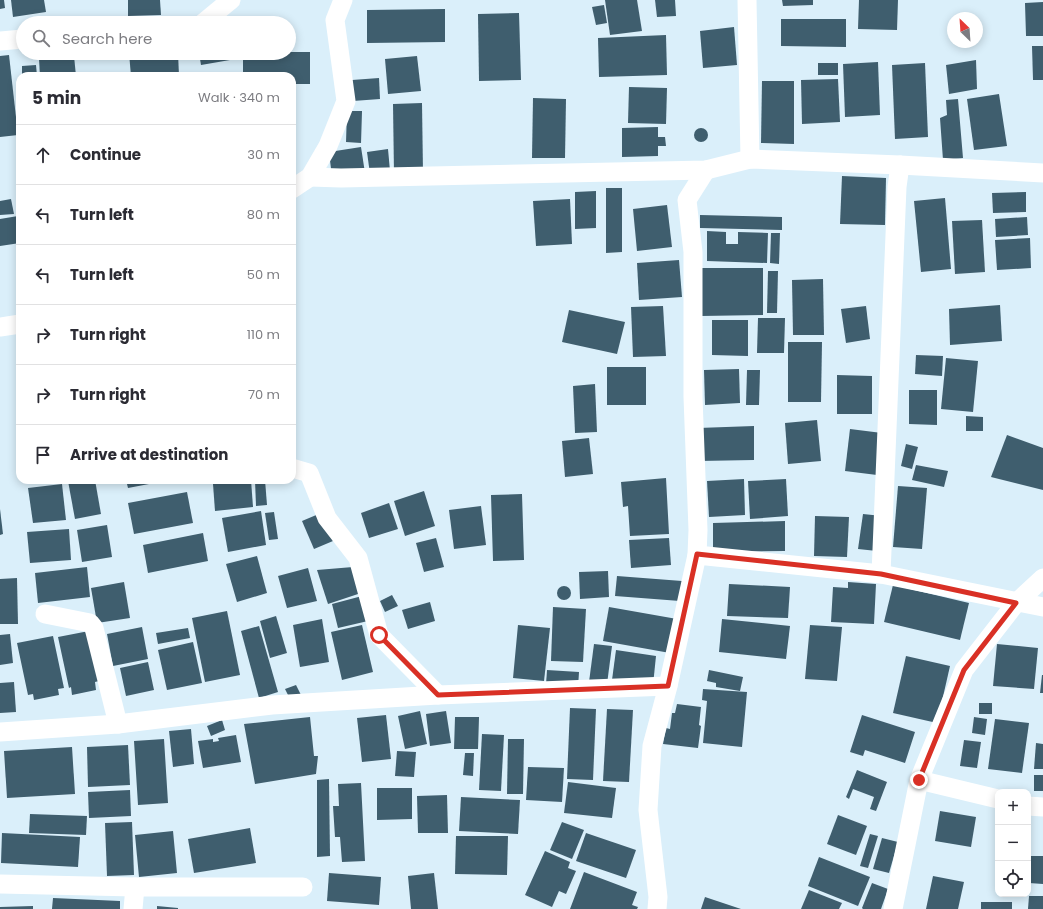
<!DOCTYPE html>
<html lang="en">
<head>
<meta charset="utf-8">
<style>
	:root { --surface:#fff; --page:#f7f7f7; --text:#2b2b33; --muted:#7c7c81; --line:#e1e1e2 }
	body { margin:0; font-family:Poppins,sans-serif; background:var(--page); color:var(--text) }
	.controls { position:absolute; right:12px; bottom:12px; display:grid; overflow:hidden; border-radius:8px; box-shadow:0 2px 10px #0003 }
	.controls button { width:36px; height:36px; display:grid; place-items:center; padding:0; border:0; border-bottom:1px solid var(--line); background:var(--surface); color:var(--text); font:20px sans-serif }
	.compass { position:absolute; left:947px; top:12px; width:36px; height:36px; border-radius:50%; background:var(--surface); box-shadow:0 2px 10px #0003; rotate:335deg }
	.stop { position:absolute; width:12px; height:12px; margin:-9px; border:3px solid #d93025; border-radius:50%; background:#fff }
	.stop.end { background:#d93025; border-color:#fff; box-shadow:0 1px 4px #0008 }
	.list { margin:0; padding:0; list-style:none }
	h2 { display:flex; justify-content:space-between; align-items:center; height:52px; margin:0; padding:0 16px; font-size:17px }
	h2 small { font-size:13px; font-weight:400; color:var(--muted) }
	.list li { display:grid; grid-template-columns:26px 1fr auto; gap:12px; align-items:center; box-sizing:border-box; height:60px; padding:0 16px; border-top:1px solid var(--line) }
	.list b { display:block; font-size:15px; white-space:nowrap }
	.list em { font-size:13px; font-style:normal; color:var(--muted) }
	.icon { flex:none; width:22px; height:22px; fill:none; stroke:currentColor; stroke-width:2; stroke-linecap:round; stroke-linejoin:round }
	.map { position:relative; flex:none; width:1043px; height:909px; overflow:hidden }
	.search { position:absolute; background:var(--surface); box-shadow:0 2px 10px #0003; left:16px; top:16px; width:280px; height:44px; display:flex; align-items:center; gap:10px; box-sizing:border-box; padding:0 14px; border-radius:22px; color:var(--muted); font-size:15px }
	.panel { position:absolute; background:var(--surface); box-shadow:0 2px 10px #0003; left:16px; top:72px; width:280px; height:412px; border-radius:12px }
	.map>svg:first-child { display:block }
	.building { fill:#3f5e6e }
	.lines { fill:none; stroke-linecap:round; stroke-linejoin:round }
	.minor { stroke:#fff; stroke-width:19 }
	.route { stroke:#d93025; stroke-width:5 }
</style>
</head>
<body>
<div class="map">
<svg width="1043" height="909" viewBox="0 0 1043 909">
	<rect width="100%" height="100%" fill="#daeffa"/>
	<g class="building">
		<polygon points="0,0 4,0 5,8 0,9"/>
		<polygon points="11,0 44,0 46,12 13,17"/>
		<polygon points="128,0 160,0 161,15 128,16"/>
		<polygon points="605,0 637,0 642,31 610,35"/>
		<polygon points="655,0 675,0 676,16 657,17"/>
		<polygon points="782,0 813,0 813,5 783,6"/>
		<polygon points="859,0 898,0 897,30 858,29"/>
		<polygon points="1043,2 1043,36 1026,36 1025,3"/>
		<polygon points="604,5 607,23 596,25 592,7"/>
		<polygon points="445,9 445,42 367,43 367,10"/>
		<polygon points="519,13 521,80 479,81 478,14"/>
		<polygon points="781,19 846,19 846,47 781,46"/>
		<polygon points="734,27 737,65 703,68 700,31"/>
		<polygon points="666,35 667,75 599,77 598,38"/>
		<polygon points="1032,46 1043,46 1043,80 1033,80"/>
		<polygon points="289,52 310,52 310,84 292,84 292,76 243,76 243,53"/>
		<polygon points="129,53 178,53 179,76 131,76"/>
		<polygon points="199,53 229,53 230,60 201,65"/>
		<polygon points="9,55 18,135 0,137 0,56"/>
		<polygon points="74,56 76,76 40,76 39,59"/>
		<polygon points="417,56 421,91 388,94 385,59"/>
		<polygon points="976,60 977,89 949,94 946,65"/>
		<polygon points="878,62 880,115 845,117 843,64"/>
		<rect x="818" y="63" width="20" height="12"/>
		<polygon points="925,63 928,137 895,139 892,65"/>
		<polygon points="36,65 37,76 22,76 22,66"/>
		<polygon points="379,78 380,99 353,101 352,80"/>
		<polygon points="838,79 840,122 802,124 801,80"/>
		<polygon points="762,81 794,81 794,144 761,143"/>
		<polygon points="629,87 667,88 666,124 628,123"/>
		<polygon points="999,94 1007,146 974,150 967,99"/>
		<polygon points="533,98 566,99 565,158 532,158"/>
		<polygon points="958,99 963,158 943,160 940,118 947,115 946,100"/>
		<polygon points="422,103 423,173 394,174 393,104"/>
		<polygon points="347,111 362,111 361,143 346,142"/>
		<polygon points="658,127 658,137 665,137 666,146 658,146 658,156 622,157 622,128"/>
		<circle cx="701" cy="135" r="7"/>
		<polygon points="361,147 365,173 332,177 329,152"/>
		<polygon points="388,149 390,171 370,174 367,152"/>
		<polygon points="842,176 886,178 885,225 840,224"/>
		<polygon points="606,188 622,188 622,252 606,253"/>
		<polygon points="596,191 596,228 575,229 575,192"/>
		<polygon points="1026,192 1026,212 993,213 992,193"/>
		<polygon points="945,198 951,269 921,272 914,201"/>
		<polygon points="11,199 14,214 0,215 0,201"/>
		<polygon points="570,199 572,244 536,246 533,201"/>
		<polygon points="667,205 672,247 637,251 633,209"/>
		<polygon points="700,215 782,217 782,230 700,228"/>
		<polygon points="18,216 20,243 0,246 0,219"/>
		<polygon points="1027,217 1028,235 996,237 995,219"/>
		<polygon points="982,220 985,272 955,274 952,221"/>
		<polygon points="707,231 726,232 726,244 738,244 738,232 768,233 767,263 707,261"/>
		<polygon points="771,233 780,233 779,264 770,263"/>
		<polygon points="1030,238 1031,268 997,270 995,240"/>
		<polygon points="679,260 682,297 639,300 637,263"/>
		<polygon points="701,268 763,268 763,315 701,316"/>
		<polygon points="768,271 778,271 777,313 767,313"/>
		<polygon points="823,279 824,335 793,335 792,280"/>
		<polygon points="1000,305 1002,341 950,345 949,309"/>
		<polygon points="663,306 666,356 633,357 631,307"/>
		<polygon points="866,306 870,339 846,343 841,309"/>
		<polygon points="569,310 625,322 617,354 562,342"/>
		<polygon points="758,318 785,318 784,353 757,353"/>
		<polygon points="712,320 748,320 748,356 712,355"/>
		<polygon points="788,342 822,342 821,402 788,402"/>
		<polygon points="916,355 943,356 942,376 915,374"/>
		<polygon points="946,358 978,361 973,412 941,409"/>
		<rect x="607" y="367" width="39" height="38"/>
		<polygon points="739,369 740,403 705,405 704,370"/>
		<polygon points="747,370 760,370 759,405 746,405"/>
		<polygon points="837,375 872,376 872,414 837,414"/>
		<polygon points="595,384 597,432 575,433 573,386"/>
		<polygon points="909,390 937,390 937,425 909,424"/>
		<polygon points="966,416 983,417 983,431 966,431"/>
		<polygon points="817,420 821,461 788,464 785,423"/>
		<polygon points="754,426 754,460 699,461 698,428"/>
		<polygon points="850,429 882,433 877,475 845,471"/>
		<polygon points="1007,435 1043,448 1043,490 991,477"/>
		<polygon points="589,438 593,474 565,477 562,441"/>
		<polygon points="906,444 918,447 912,469 901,466"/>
		<polygon points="916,465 948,471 944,487 912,480"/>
		<polygon points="666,478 669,534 630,536 628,506 623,507 621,482"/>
		<polygon points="744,479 745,515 709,517 707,481"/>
		<polygon points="786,479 788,516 750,519 748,481"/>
		<polygon points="74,480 95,480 101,514 75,519 68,481"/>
		<polygon points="126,480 148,480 149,484 128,488"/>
		<polygon points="251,480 253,507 215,511 213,484"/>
		<polygon points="255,480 265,480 267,505 256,506"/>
		<polygon points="62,484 66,520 33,523 28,488"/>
		<polygon points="898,486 927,488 922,549 893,547"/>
		<polygon points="424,491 435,526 405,536 394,501"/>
		<polygon points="187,492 193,523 134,534 128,503"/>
		<polygon points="522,494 524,560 493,561 491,495"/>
		<polygon points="389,503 398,529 369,538 361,513"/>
		<polygon points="481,506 486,545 454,549 449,510"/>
		<polygon points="0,509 3,534 0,535"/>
		<polygon points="261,511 266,545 228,552 222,518"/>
		<polygon points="274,512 278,539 269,540 265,513"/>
		<polygon points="321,513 333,541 314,549 302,521"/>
		<polygon points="863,514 882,516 877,551 858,549"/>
		<polygon points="815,516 849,517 847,557 814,556"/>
		<polygon points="785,521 785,551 713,552 713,523"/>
		<polygon points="107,525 112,557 82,562 77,530"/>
		<polygon points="69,529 71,560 30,563 27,532"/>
		<polygon points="203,533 208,561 148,573 143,545"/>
		<polygon points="436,538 444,567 424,572 416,543"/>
		<polygon points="669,538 671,565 631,568 629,540"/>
		<polygon points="257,556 267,593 237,602 226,564"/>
		<polygon points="87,567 90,597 38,603 35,573"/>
		<polygon points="353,567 361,593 328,604 317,570"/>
		<polygon points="308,568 317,601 287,608 278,576"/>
		<polygon points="608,571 609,597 580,599 579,572"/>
		<polygon points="617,576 682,581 680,601 615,596"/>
		<polygon points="17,578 18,624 0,624 0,579"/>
		<polygon points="124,582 130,618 97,623 91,588"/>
		<polygon points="848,582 876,584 874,624 831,622 833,587 848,588"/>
		<polygon points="729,584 790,587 788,618 727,616"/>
		<polygon points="893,585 969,603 960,640 884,622"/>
		<circle cx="564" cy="593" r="7"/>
		<polygon points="392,595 398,606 385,612 380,601"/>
		<polygon points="362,596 368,621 338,628 332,604"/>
		<polygon points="430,602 435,621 408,629 402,610"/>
		<polygon points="553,607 586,609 583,662 551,661"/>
		<polygon points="609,607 677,619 670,653 603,641"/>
		<polygon points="227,611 240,675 205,682 192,618"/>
		<polygon points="276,616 287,653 270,658 260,621"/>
		<polygon points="322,619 329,662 300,667 293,625"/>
		<polygon points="722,619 790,626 786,659 719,652"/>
		<polygon points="362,625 373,672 342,680 331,632"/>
		<polygon points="518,625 550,628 544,681 513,678"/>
		<polygon points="810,625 842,627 837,681 805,679"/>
		<polygon points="259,626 278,692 259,698 241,631"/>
		<polygon points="142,627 148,659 113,666 107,634"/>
		<polygon points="188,628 190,638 158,644 156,633"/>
		<polygon points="89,631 99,681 95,682 96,690 72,695 71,687 69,688 58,637"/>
		<polygon points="10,634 13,663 0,665 0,635"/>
		<polygon points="53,636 64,688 58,689 59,695 34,700 33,694 28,695 17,643"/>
		<polygon points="193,642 202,683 167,690 158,650"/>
		<polygon points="594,644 612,646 607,684 589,682"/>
		<polygon points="997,644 1038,648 1034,689 993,686"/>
		<polygon points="616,650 656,656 653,685 612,680"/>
		<polygon points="906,656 950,666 937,723 893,713"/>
		<polygon points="148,662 154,690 126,696 120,668"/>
		<polygon points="547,670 579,672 578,687 546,685"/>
		<polygon points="709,670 743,677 740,691 716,687 716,683 707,681"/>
		<polygon points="1042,675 1043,675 1043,693 1040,693"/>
		<polygon points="14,682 16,712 0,713 0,683"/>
		<polygon points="296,685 302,697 291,701 285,689"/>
		<polygon points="703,689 747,692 742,747 703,743 707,701 702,700"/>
		<rect x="979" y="703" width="13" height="11"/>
		<polygon points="677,704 701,707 699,725 701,726 698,748 663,744 666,728 670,729 672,713 675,713"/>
		<polygon points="570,708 596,709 593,780 567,779"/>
		<polygon points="607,709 633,710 629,782 603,781"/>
		<polygon points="420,711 427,744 405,749 398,716"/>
		<polygon points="446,711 451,743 430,746 426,714"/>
		<polygon points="386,715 391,759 362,762 357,718"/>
		<polygon points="862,715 915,732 905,763 865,750 863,756 850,752"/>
		<polygon points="310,717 314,756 318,756 316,774 255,784 244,724"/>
		<polygon points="455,717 479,717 478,749 454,749"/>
		<polygon points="974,717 987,719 985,735 972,733"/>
		<polygon points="995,719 1029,723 1022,773 988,769"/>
		<polygon points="222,720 225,730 211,736 207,726"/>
		<polygon points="191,729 194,764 173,767 169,731"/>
		<polygon points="482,734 504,735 501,791 479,790"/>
		<polygon points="236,735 241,762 203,768 198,741 213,739 213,742 219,741 218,738"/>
		<polygon points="164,739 168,803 138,805 134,741"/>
		<polygon points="508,739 524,739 523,794 507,794"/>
		<polygon points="964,740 981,742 977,768 960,766"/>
		<polygon points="1036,743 1043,744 1043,769 1034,769"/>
		<polygon points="128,745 130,785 88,787 87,747"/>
		<polygon points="72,747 75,794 7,798 4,751"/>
		<polygon points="397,751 416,752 414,777 395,776"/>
		<polygon points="465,753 474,753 473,776 463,775"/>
		<polygon points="528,767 564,768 562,802 526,800"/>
		<polygon points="857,770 887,782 876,811 870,809 874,797 853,789 849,799 846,797"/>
		<rect x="1034" y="775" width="9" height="16"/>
		<polygon points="329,779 330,856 317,857 317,780"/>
		<polygon points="568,782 616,788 612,818 564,813"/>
		<polygon points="361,783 365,861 342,862 340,837 335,837 333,806 339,806 338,784"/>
		<polygon points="377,788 412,788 412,819 377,820"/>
		<polygon points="130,790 131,816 89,818 88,792"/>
		<polygon points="447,795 448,833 418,833 417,796"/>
		<polygon points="461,797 520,800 518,834 459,831"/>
		<polygon points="940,811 976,817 971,847 935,841"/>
		<polygon points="30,814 87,816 86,835 29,833"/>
		<polygon points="838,815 867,826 856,855 827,844"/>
		<polygon points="132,822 134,875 107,876 105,823"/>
		<polygon points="562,822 584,830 572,859 550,850"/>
		<polygon points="250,828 256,863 194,873 188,839"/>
		<polygon points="173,831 177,873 139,877 135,835"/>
		<polygon points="2,833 80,837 78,867 1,863"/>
		<polygon points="586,833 636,850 626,878 576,861"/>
		<polygon points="870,834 878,836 868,868 860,866"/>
		<polygon points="456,836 508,836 507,875 455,874"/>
		<polygon points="882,838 898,842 889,873 873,869"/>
		<polygon points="545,851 570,862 568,868 576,871 566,894 559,891 552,907 525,895"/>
		<polygon points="1030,856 1043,856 1043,884 1029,883"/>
		<polygon points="819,857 870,877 858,906 808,886"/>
		<polygon points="584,872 637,892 632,905 638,907 637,909 570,909"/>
		<polygon points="329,873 381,877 379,905 327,901"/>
		<polygon points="434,873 438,909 411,909 408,876"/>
		<polygon points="933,876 964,882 958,909 926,909"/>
		<polygon points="872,883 888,889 881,909 863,909 862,908"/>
		<polygon points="809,890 842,903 839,909 801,909"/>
		<polygon points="1029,896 1043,896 1043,909 1028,909"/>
		<polygon points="705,897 741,909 701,909"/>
		<polygon points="53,898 120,901 120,909 52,909"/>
		<rect x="981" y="902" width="31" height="7"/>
		<polygon points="33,906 33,909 0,909 0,907"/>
		<polygon points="157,906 178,908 178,909 157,909"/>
	</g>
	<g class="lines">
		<g class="minor">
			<polyline points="747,0 750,159"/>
			<polyline points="203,23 231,0"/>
			<polyline points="0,41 23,39"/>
			<polyline points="310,177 341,178 706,170 750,159 900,165 1043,173"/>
			<polyline points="292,189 310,177 328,146 346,101 335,20 343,0"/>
			<polyline points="0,327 20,324"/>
			<polyline points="292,468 309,473 327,518 358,558 379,635 438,695"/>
			<polyline points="697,555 881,574 1043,607"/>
			<polyline points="881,574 897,187 900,165"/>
			<polyline points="45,614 90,623 94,628 118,724"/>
			<polyline points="0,732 118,724 272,705 438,695 668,686"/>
			<polyline points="919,780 998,799"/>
			<polyline points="1028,806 1043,807"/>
			<polyline points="0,884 135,887 303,887"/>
			<polyline points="133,909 135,887"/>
			<polyline points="657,909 658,897 648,810 652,746 668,686 697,555 698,530 693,397 693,252 687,200 706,170"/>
			<polyline points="893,909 919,780 964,670 1016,603 1043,578"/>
		</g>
	</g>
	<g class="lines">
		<polyline class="route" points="379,635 438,695 668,686 697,554 881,574 1016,603 964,670 919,780"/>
	</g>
</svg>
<div class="controls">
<button>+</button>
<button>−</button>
<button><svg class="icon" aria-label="locate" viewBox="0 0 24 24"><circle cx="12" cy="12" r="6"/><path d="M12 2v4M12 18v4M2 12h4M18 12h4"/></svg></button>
</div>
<svg class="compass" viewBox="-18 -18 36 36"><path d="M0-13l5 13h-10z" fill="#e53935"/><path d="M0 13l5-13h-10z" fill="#7c7c81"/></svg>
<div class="stop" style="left:379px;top:635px"></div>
<div class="stop end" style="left:919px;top:780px"></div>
<div class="search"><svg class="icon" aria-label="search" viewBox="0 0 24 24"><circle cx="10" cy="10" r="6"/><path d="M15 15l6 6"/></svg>Search here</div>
<section class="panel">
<h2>5 min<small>Walk · 340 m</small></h2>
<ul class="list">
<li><svg class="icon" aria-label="ahead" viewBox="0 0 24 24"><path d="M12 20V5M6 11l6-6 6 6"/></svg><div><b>Continue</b></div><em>30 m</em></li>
<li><svg class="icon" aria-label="left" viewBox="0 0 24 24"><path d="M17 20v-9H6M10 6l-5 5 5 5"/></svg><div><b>Turn left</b></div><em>80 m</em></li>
<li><svg class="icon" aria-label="left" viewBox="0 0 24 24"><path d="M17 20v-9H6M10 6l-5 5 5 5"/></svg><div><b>Turn left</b></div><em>50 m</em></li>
<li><svg class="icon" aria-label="right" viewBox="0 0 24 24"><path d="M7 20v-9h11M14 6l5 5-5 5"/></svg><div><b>Turn right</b></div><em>110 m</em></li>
<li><svg class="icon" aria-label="right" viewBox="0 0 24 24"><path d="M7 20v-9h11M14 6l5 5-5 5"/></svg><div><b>Turn right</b></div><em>70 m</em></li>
<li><svg class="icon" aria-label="arrive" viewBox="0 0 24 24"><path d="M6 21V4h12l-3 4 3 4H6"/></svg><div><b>Arrive at destination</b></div></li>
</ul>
</section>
</div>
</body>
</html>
